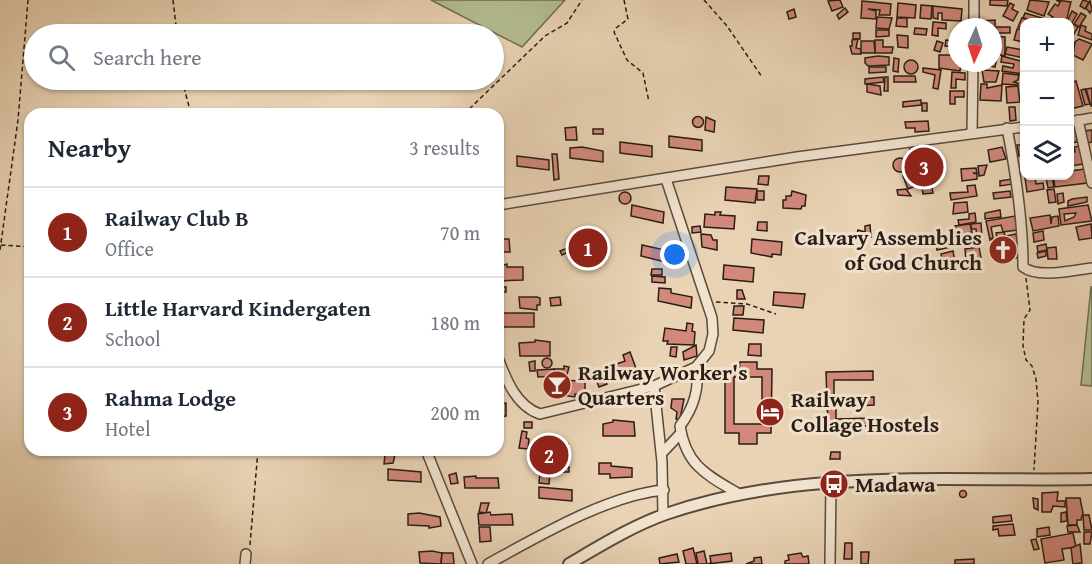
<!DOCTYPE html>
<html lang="en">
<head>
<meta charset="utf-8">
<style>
	:root { --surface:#fff; --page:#f2f2f3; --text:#1f2937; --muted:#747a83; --line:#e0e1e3; --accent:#8f2418 }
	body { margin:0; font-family:"Gentium Book Plus",serif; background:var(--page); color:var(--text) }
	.controls { position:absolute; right:18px; top:18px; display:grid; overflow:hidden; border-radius:12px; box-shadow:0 2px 4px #0004 }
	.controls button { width:54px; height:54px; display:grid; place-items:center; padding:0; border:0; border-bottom:2px solid var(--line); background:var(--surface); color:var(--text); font:30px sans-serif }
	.compass { position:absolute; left:948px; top:18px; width:54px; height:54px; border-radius:50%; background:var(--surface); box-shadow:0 2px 4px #0004; rotate:183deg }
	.you { position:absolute; left:675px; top:255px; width:21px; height:21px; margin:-15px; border:4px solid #fff; border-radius:50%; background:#1a73e8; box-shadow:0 0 0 9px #1a73e833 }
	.badge { display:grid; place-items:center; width:39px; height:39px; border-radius:50%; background:var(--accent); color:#fff; font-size:20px; font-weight:700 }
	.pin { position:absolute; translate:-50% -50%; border:3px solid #fff; box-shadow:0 2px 6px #0006 }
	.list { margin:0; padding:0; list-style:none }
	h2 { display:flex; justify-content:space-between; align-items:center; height:78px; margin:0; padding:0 24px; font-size:26px }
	h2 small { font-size:20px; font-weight:400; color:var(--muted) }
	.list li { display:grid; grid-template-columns:39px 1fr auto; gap:18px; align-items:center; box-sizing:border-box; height:90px; padding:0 24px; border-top:2px solid var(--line) }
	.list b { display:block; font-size:22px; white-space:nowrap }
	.list p { margin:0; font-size:20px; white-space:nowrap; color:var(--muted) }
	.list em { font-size:20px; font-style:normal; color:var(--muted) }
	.icon { flex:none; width:33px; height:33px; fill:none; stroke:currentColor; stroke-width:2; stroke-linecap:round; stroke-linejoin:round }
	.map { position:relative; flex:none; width:1092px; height:564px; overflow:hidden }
	.search { position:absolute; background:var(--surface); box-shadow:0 2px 4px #0004; left:24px; top:24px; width:480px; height:66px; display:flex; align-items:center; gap:15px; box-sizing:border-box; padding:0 21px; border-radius:33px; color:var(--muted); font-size:22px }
	.panel { position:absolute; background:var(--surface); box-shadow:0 2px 4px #0004; left:24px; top:108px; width:480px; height:348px; border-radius:18px }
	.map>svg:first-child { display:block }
	.green { fill:#b4bd8f; stroke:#6e6d52; stroke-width:1.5 }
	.building { fill:#d2897c; stroke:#291d15; stroke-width:1.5; fill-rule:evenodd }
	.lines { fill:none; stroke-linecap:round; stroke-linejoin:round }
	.minor-casing { stroke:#594a3d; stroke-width:12 }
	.tertiary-casing { stroke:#594a3d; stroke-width:14 }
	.path { stroke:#291d15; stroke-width:1.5; stroke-dasharray:4.5 3; stroke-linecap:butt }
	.minor { stroke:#f1e2ce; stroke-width:9 }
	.tertiary { stroke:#f1e2ce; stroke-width:10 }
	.labels { text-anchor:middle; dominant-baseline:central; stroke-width:6; stroke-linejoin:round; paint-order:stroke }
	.poi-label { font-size:22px; font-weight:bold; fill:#291d15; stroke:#f1e2ce; text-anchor:start }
</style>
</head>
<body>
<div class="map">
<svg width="1092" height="564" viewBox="0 0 1092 564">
	<rect width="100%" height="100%" fill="#e9d3b4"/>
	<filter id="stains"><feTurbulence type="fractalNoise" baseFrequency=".00333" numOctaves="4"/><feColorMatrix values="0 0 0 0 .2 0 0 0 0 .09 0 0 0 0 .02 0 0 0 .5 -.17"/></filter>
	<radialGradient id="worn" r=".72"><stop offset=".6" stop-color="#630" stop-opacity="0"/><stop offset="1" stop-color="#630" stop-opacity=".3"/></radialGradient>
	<g class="green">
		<polygon points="431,0 565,0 522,47"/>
		<polygon points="1091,287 1092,287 1092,386 1081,385"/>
	</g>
	<g class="building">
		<polygon points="840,0 843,7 832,11 828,1"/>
		<polygon points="990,0 1008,0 1007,6 990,5"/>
		<polygon points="1030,0 1049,2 1044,16 1027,10"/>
		<polygon points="1056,0 1071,2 1066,22 1050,21 1053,17 1048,14 1055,4 1058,6 1060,2"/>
		<polygon points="1083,0 1089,2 1085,9 1080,6"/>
		<polygon points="862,1 891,4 890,15 879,15 880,10 868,9 876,11 876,19 861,18"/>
		<polygon points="1090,1 1092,9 1090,13 1086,8"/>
		<polygon points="898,3 916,5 915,18 897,17"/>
		<polygon points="1010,3 1014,5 1012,9 1018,12 1013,21 1003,16"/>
		<polygon points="921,5 932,6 931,19 920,18"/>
		<polygon points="933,6 962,9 961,21 942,20 942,13 938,13 938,19 933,18"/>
		<polygon points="845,8 848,12 839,19 837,15"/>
		<polygon points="794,9 796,17 789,19 787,12"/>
		<polygon points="1072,11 1077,14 1072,23 1078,27 1074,34 1070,32 1070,22 1067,22"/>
		<polygon points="1025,13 1042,18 1041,22 1023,18"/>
		<polygon points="1081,13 1086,16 1079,27 1074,24"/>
		<polygon points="877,17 892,18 889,29 876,28"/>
		<polygon points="897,18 907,18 907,27 896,26"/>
		<polygon points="1022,18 1036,22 1024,22 1024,29 1018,27"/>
		<polygon points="995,20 995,33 993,33 993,27 982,27 982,21"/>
		<polygon points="933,22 946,23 946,29 938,28 938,36 932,35"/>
		<polygon points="1081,25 1086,27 1085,31 1092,34 1092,40 1078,35"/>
		<rect x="996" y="27" width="14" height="6"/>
		<polygon points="915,28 927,29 926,35 914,34"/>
		<polygon points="1017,29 1024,30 1024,42 1014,40"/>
		<polygon points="876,30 889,30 889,36 876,37"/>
		<rect x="853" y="33" width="7" height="6"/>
		<polygon points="897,35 908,36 908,48 898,47"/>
		<polygon points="993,36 1005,37 1005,56 1000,55 999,42 997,42 997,49 993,49"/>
		<polygon points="858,39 856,48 861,49 861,54 852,54 850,46 852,46 852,40"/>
		<polygon points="1079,39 1092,44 1083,60 1073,55 1075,42"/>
		<polygon points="875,40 883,40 883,47 893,47 892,53 875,53"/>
		<polygon points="946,40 957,41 957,47 945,46"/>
		<polygon points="861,41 874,41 875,53 861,53"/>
		<polygon points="937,41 943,43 940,52 934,50"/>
		<polygon points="1024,45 1024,58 1005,54 1007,47 1023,50"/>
		<polygon points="993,52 998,53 995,67 981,64 993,63"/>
		<polygon points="939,55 956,55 957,63 961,63 960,71 939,68"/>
		<polygon points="878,56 889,57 889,65 868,66 865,63 865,58"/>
		<polygon points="1002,56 1024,62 1024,74 1002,71 1003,66 1013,68 1014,64 1001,62"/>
		<polygon points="894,58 899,59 898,72 893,71"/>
		<circle cx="911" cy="67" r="7"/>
		<polygon points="1070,62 1072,64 1072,80 1070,79"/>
		<polygon points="869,67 886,67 886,72 869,73"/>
		<polygon points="923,68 941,70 938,89 933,88 935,75 923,72"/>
		<polygon points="982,70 999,71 996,82 984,82"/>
		<polygon points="952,72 965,73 965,80 956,79 956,88 951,88"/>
		<polygon points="1003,73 1019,75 1018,80 1014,82 1018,83 1018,85 1002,84"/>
		<polygon points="894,76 915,76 916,82 894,82"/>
		<polygon points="883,77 884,82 865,84 865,79"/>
		<polygon points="885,77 888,77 888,91 884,91"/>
		<polygon points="1076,81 1083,106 1070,109 1070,94 1073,93 1070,83"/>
		<polygon points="867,84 880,86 881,95 867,92"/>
		<polygon points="981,84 987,84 987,88 1002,85 1001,101 980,100"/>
		<polygon points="1018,86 1020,102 1007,103 1006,87"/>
		<polygon points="1092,88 1092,106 1091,106 1086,89"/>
		<polygon points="1085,89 1090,104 1085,105 1081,90"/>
		<polygon points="950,91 964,91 964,97 955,97 955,104 950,104"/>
		<polygon points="921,100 921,105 903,107 903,102"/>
		<rect x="922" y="103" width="5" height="8"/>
		<polygon points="1009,107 1015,107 1016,120 1010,121"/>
		<circle cx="698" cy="122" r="5.5"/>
		<polygon points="706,117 715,121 714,132 705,130"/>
		<polygon points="928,121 929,131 915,132 915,128 906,128 905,122"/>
		<polygon points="576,127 577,140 566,140 565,128"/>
		<rect x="593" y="129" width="10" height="5"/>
		<polygon points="1070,129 1076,129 1077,142 1070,143"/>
		<polygon points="1092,130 1092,142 1087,143 1085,131"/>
		<polygon points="669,136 702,140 702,151 669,147"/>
		<polygon points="620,142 652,146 652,157 620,153"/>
		<polygon points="1017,145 1022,145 1023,156 1019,156"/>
		<polygon points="1080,146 1083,164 1070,166 1070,153 1075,152 1074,147"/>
		<circle cx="914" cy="151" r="4.5"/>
		<polygon points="582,147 603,151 603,162 570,158 570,148"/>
		<polygon points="1002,147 1006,159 990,162 988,150"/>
		<polygon points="919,152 927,152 926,165 931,165 931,169 939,170 940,177 915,179 913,155 919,155"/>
		<polygon points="552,154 557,154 559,179 554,180"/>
		<polygon points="517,156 549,160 549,170 517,166"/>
		<circle cx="900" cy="165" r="7"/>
		<polygon points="987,165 984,175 979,176 978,166"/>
		<polygon points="976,168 977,173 973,173 977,174 977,179 962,181 961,169"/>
		<polygon points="1085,169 1087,183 1055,187 1053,176 1070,176 1070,171"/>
		<polygon points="909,174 913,187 908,189 903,176"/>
		<polygon points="759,176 769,176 768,185 758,184"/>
		<polygon points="1035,177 1036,184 1043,183 1044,189 1027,192 1025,178"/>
		<polygon points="1052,177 1054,187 1048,188 1046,178"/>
		<polygon points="1012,179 1013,184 1000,186 1000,181"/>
		<polygon points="931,181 933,193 923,194 921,182"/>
		<polygon points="975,185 977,196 951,200 950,193 968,192 967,186"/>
		<polygon points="726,187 757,189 755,203 725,200"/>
		<polygon points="906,189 911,196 898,195 897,190"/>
		<polygon points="1054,189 1056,202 1049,203 1047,190"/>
		<rect x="757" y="191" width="7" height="9"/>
		<polygon points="792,191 806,195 805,206 802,206 801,209 783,208 783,200 786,200 786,196 791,196"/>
		<polygon points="1010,191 1011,197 994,199 993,193"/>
		<circle cx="625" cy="198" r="6"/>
		<polygon points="1063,193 1064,202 1058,204 1057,194"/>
		<polygon points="1087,197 1087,202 1068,206 1068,201 1072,199"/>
		<polygon points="967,202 968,212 953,214 954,203"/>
		<polygon points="632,205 664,212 663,223 631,216"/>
		<path d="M1088 205 1092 221 1061 225 1059 209ZM1076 213 1074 217 1065 221 1064 214Z"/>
		<polygon points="1000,210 1001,217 985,219 985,213"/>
		<polygon points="715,212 721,212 720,215 735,216 734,229 704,227 705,214 715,215"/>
		<polygon points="975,213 976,222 959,225 958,220 969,219 969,214"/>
		<rect x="498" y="215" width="4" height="10"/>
		<polygon points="1050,215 1051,224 1052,217 1058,216 1059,226 1033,231 1030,218"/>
		<polygon points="1015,216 1017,230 1003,232 1001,225 991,227 993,237 990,240 986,221"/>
		<polygon points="758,222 767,222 767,231 757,230"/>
		<polygon points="981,223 982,238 977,238 976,229 971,229 971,224"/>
		<polygon points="970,224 972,232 957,235 955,226"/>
		<polygon points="1091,224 1092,238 1079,240 1076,227"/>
		<polygon points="870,225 871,237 856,238 858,230 865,232 865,226"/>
		<polygon points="700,226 701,232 692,233 692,227"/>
		<polygon points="596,230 604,249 580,259 572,240"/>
		<polygon points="1043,231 1044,240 1034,242 1033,233"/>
		<polygon points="1004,232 1005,236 997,238 996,233"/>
		<polygon points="972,233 973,239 959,241 958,235"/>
		<polygon points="701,234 711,235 713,240 717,240 717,250 702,247"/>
		<polygon points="1016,234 1020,257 1015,258 1014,254 995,257 992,239"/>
		<polygon points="950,236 951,247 937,250 935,238"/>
		<polygon points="981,238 982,243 960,246 959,241"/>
		<polygon points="498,239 509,239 510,252 498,252"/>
		<polygon points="752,239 782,242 781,255 772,254 772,257 751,253"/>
		<rect x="953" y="239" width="6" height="8"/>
		<polygon points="1046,244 1047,250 1038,252 1037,246"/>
		<polygon points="642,245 674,252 673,264 641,256"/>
		<polygon points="979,247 981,258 966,261 965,249"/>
		<polygon points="1056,247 1057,259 1048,259 1047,248"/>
		<polygon points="568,248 570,251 562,255 560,251"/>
		<polygon points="953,251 955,262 943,264 941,254"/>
		<polygon points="1046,251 1046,256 1038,258 1037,253"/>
		<polygon points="507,264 507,267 523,267 523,280 498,281 498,267"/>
		<circle cx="933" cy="268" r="4"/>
		<polygon points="724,265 754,268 753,282 723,279"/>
		<polygon points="652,269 662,269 662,275 651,275"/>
		<polygon points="652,276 665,277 665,283 652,282"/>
		<rect x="498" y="287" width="8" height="5"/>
		<polygon points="659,288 671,289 671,293 692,297 691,308 658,301"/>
		<polygon points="737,290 742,290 745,299 737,299"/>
		<polygon points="774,292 805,294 803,308 773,305"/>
		<polygon points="519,297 537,297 540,298 540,305 537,305 537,310 520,308"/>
		<polygon points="560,297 561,305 551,306 550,298"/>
		<polygon points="734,306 744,306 743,315 733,315"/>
		<rect x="503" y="313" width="31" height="14"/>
		<polygon points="734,318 764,320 763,333 733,330"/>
		<polygon points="687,323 693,324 692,331 695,332 694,345 667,344 668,341 663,341 665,328 686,331"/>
		<polygon points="535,340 550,342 550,356 520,356 519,343 535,342"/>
		<polygon points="749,344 761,344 761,356 748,355"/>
		<polygon points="696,345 697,356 684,360 683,352"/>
		<polygon points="671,347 677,347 676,357 670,356"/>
		<polygon points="630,352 637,371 629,374 630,377 608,382 603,369 625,361 623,355"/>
		<circle cx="547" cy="363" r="5"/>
		<polygon points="535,361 535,371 530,371 529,362"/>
		<path d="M740 362H757V369H772L771 433H757V444H739V433H725V369H739ZM734 377H762V424H734Z"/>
		<polygon points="564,366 569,367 567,375 555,375 554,369 564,369"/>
		<polygon points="554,369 554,376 538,377 537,370"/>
		<polygon points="873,371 873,380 834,380 834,398 874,397 874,405 836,407 836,419 874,418 874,426 828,426 826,372"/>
		<polygon points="554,380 585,381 585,395 575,394 575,397 554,394"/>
		<polygon points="605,380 607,384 599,387 597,382"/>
		<polygon points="672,399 684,399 680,419 676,419 677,412 671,408"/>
		<polygon points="506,403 506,416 498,417 498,404"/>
		<polygon points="613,420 634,422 635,436 603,436 603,424 613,422"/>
		<rect x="524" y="422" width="8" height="6"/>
		<polygon points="522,431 527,432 526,438 529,439 528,449 519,448"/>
		<polygon points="547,443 568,444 569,458 538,459 537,445"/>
		<polygon points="831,452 840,452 840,459 830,459"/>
		<polygon points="385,454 395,455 393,463 384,464"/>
		<polygon points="599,463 611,463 611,466 632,468 632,477 610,478 610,474 599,474"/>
		<rect x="559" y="467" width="10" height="5"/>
		<polygon points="388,469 421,472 421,482 388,480"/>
		<polygon points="540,472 550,473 549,484 539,483"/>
		<polygon points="456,473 458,483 451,484 449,475"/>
		<polygon points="476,476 476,478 498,478 499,488 465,488 464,477"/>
		<polygon points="539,487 572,490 572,501 539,498"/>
		<circle cx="963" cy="494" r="3.5"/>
		<polygon points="1058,492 1057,501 1065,501 1065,507 1053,506 1051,512 1042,512 1042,493"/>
		<polygon points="1033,498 1038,499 1038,510 1034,508"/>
		<polygon points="1066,498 1080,498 1083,513 1081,520 1077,520 1077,525 1068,525"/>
		<polygon points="481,503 489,503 486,513 479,512"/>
		<polygon points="490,512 491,515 512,514 513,525 479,525 478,514"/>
		<polygon points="1066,512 1067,521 1061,522 1061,513"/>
		<polygon points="419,513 440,517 441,526 429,528 429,526 408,525 408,514"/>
		<polygon points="1011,515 1012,521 993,523 993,517"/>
		<polygon points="1083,515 1089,515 1092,530 1084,530"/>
		<polygon points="1013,524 1015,535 999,536 998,529 993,530 993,526"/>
		<polygon points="1077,525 1080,532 1068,532 1067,526"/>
		<polygon points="479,527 490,527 491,541 480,542"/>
		<polygon points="1049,527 1050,535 1037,537 1037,529"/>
		<polygon points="1084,532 1092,532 1090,544 1084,544"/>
		<polygon points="1073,533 1076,547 1062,549 1064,560 1045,563 1041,539"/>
		<polygon points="1036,539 1039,549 1034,550 1031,540"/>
		<polygon points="845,543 852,543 852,559 844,559"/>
		<polygon points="1080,544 1082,563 1073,564 1071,548"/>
		<polygon points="693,548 697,564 686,564 683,551"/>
		<polygon points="432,551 442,553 441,564 420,563 419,552"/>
		<polygon points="704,551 707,564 698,564 696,553"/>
		<polygon points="861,552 869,552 868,564 861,564"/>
		<polygon points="442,553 453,553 454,564 441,564"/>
		<polygon points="731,553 732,561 708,564 711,563 710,556"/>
		<polygon points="801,553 803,557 808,556 809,564 785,564 785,561 789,560 788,555"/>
		<polygon points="677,554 679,562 660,564 659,558"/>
		<polygon points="761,557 762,564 746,564 754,561 754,558"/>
		<polygon points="974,559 974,564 955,564 955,560"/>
	</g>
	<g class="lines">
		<g class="minor-casing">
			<g id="minor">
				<polyline points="974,27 974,0"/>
				<polyline points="1078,120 1092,183"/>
				<polyline points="1070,122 1092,118"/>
				<path d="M1007 128C1016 174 1023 220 1023 267 1039 279 1073 270 1092 268"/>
				<polyline points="972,133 973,63"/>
				<polyline points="498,205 797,157 1024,127"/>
				<path d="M498 358C506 379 516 406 540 414L654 386 696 367 709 351 713 334 712 318 666 179"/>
				<path d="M696 367C700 388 693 409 680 426 686 466 707 475 739 494"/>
				<polyline points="654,386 662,462 663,515"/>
				<polyline points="426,450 472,564"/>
				<polyline points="662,453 681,433"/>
				<polyline points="245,564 246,554"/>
				<path d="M488 564C537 537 608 495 664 490"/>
				<polyline points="830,564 831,482"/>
			</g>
		</g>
		<g class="tertiary-casing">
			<path id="tertiary" d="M569 564C600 546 632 526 666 514 803 467 950 482 1092 479"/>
		</g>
		<g class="path">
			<polyline points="173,0 177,34"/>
			<polyline points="624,0 628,19 616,28 614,32 627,60 643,73 649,102"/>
			<polyline points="704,0 727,26 762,77"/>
			<polyline points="182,80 191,114"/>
			<polyline points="464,114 545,36 567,23 582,0"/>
			<polyline points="1,245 30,247"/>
			<polyline points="0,250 18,120 28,0"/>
			<polyline points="1026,278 1030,310 1024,319 1023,346 1026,360 1032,366 1036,379 1038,402 1034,470"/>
			<polyline points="716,302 747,304 776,314"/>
			<polyline points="250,545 258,450"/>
		</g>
		<use href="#minor" class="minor"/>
		<use href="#tertiary" class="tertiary"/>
	</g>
	<defs>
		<g id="church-disc" transform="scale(1.5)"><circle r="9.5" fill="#8f2418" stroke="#f1e2ce"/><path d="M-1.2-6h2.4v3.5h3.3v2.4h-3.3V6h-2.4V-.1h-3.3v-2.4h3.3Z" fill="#fff"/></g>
		<g id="bar-disc" transform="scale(1.5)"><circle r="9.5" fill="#8f2418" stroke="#f1e2ce"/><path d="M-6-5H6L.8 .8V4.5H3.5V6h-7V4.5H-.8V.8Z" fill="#fff"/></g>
		<g id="hotel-disc" transform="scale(1.5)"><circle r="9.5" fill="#8f2418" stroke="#f1e2ce"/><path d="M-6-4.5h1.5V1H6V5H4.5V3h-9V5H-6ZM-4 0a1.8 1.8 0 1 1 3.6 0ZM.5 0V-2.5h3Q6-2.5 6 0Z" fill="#fff"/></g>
		<g id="bus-disc" transform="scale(1.5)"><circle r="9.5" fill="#8f2418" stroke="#f1e2ce"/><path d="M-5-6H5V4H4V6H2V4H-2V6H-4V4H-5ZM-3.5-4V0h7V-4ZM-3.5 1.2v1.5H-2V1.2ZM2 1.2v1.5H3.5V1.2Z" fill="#fff"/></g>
	</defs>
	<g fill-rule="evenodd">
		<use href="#church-disc" x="1003" y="250"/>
		<use href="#bar-disc" x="557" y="385"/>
		<use href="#hotel-disc" x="770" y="412"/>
		<use href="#bus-disc" x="834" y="484"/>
	</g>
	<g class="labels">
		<g class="poi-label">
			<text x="982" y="237" text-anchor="end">Calvary Assemblies<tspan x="982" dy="25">of God Church</tspan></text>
			<text x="578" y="372">Railway Worker's<tspan x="578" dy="25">Quarters</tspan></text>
			<text x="791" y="399">Railway<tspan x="791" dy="25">Collage Hostels</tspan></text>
			<text x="855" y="484">Madawa</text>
		</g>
	</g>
	<rect width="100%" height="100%" filter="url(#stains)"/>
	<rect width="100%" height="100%" fill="url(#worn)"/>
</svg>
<div class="controls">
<button>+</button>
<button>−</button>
<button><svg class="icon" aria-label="layers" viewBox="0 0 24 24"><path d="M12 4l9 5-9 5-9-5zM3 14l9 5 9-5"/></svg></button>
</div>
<svg class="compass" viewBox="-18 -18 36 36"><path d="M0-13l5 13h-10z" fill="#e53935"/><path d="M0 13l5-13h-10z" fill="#747a83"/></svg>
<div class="you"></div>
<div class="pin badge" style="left:588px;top:248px">1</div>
<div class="pin badge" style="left:549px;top:455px">2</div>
<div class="pin badge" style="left:924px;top:167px">3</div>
<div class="search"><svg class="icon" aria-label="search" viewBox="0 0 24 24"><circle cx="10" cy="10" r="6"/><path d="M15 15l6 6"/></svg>Search here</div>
<section class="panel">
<h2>Nearby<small>3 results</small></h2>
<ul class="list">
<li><span class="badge">1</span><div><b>Railway Club B</b><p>Office</p></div><em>70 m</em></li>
<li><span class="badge">2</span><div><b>Little Harvard Kindergaten</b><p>School</p></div><em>180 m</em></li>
<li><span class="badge">3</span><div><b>Rahma Lodge</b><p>Hotel</p></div><em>200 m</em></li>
</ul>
</section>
</div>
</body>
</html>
